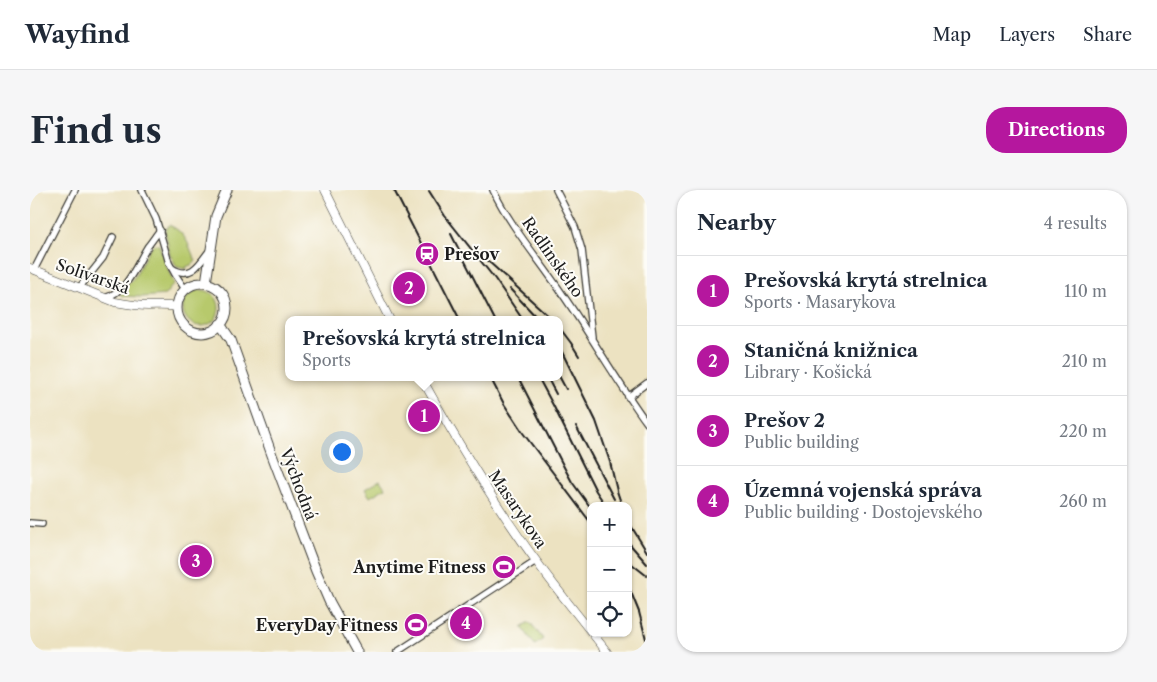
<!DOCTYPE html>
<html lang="en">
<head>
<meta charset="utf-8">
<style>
	:root { --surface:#fff; --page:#f6f6f7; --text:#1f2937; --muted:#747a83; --line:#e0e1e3; --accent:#b5179e }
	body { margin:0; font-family:"Libre Caslon Text",serif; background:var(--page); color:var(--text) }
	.controls { position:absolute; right:15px; bottom:15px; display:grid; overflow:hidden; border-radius:10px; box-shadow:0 1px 4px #0004 }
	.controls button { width:45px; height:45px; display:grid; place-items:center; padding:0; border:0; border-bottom:1px solid var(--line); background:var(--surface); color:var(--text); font:25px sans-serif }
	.you { position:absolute; left:311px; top:261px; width:18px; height:18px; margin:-12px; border:4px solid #fff; border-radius:50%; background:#1a73e8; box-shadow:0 0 0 8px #1a73e833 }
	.badge { display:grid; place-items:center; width:32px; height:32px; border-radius:50%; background:var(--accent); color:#fff; font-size:16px; font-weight:700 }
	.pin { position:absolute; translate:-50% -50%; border:2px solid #fff; box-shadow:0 1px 5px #0006 }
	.popup { position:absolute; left:255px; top:126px; width:278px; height:65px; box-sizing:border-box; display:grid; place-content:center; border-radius:10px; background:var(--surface); filter:drop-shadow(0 1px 4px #0005); font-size:16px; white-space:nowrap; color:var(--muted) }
	.popup b { font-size:19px; color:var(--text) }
	.popup::after { content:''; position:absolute; left:50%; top:100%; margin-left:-10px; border:10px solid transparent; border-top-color:var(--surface) }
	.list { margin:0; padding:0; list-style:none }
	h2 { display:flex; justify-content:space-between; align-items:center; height:65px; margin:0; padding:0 20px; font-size:21px }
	h2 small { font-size:16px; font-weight:400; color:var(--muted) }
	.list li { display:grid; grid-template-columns:32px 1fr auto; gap:15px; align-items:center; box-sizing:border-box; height:70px; padding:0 20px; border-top:1px solid var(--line) }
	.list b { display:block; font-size:19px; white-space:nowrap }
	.list p { margin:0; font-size:16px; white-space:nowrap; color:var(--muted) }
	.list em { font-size:16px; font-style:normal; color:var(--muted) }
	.icon { flex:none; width:28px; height:28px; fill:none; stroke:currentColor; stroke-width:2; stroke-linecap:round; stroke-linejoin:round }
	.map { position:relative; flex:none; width:617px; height:462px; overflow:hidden; border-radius:20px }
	header { display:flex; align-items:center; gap:30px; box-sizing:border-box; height:70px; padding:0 25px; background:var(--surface); border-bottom:1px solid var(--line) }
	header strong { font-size:24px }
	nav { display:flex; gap:28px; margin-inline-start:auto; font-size:18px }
	.intro { display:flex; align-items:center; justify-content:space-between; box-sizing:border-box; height:120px; padding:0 30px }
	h1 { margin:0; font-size:35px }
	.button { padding:12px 22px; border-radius:20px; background:var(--accent); color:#fff; font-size:18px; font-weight:700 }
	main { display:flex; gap:30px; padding:0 30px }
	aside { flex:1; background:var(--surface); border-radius:20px; box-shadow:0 1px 4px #0004 }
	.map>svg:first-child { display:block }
	.green { fill:#b7c96c; stroke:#6a7244 }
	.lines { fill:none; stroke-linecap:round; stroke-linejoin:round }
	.minor-casing { stroke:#3b3a35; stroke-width:8 }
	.tertiary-casing { stroke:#3b3a35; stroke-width:9 }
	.primary-casing { stroke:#3b3a35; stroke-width:11 }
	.minor { stroke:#fff; stroke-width:5.5 }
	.tertiary { stroke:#fff; stroke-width:8 }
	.primary { stroke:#fff; stroke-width:9 }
	.rail { stroke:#1c1c1c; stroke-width:2 }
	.labels { text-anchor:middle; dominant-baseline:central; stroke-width:4; stroke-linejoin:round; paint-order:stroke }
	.poi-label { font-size:16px; font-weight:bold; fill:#1c1c1c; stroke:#fdfcf7; text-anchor:end }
	.street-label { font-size:16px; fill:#1c1c1c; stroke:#fdfcf7 }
</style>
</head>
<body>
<header>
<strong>Wayfind</strong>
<nav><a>Map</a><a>Layers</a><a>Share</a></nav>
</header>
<div class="intro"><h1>Find us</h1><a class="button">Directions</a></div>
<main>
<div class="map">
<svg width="617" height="462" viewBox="0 0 617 462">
	<rect width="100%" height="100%" fill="#fdfcf7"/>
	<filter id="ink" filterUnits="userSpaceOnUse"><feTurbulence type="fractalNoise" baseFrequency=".02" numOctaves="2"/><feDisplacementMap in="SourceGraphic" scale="10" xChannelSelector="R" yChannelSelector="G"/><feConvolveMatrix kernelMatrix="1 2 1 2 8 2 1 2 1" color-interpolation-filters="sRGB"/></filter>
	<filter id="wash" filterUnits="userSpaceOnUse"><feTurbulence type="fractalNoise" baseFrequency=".0096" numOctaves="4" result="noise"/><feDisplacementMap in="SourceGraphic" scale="20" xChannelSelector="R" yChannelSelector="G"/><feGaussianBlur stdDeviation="1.12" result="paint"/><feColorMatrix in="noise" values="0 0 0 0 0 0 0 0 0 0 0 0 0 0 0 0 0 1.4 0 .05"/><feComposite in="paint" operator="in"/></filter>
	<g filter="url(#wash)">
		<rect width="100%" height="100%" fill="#ece2c1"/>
		<g class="green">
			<path d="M139 35C155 42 158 53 164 68L166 69 163 74 156 77 157 79 147 77 140 65 135 41 136 38 137 39Z"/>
			<polygon points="124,54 129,55 139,82 144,93 135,105 112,107 92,106 90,104 106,85 119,59"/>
			<circle cx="171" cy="118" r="18"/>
			<polygon points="350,290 355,298 340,307 335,299"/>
			<polygon points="500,432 513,449 505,455 492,437"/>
		</g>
	</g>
	<g filter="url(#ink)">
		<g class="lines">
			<g class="minor-casing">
				<g id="minor">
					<polyline points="112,0 126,29 139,73 145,84 155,99"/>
					<path d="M463 0C482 39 509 69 533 105 562 147 587 192 617 233"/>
					<polyline points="526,0 545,37 552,60 562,147"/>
					<path d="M142 78C160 90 169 75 179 61"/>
					<polyline points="4,80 45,0"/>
					<polyline points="49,98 73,68 83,47"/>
					<path d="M75 108C98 101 106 75 118 56 122 51 126 45 130 40"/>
					<polyline points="598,207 617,193"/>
					<polyline points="0,333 12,334"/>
					<polyline points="367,462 506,371"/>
				</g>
			</g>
			<g class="tertiary-casing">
				<g id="tertiary">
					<polyline points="295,0 360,130"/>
					<path d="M0 78 85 112C96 114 107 116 118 116 128 116 136 115 147 117"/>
					<path d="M391 187C426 250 464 314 507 372 524 396 543 419 561 442"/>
					<polyline points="562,443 577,462"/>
				</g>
			</g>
			<g class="primary-casing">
				<g id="primary">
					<polyline points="176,93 186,26 197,0"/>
					<circle cx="172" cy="118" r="25"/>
					<polyline points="190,134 201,150 242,265 286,381 299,411 327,462"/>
				</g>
			</g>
			<use href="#minor" class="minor"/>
			<use href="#tertiary" class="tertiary"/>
			<use href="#primary" class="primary"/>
			<g class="rail">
				<polyline points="364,0 430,130"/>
				<polyline points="399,1 415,26 465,89 493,130"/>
				<polyline points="421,44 465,130"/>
				<polyline points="458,71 523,130"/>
				<polyline points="480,99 509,130"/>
				<polyline points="529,137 541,153 549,166"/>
				<polyline points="529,156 566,231 580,272 587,301 592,316"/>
				<polyline points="529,186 536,199"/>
				<polyline points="460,187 474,214 493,243 561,333"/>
				<polyline points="488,187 535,279 542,292 561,318"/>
				<polyline points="508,187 523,215 566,301 576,316"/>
				<polyline points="517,187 526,204"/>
				<polyline points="546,236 584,309"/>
				<polyline points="598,331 617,362"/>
				<polyline points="598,352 617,374"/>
				<polyline points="598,371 617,386"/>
				<polyline points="598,395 609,422 617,453"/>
			</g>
		</g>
	</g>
	<defs>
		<g id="station-disc" transform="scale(1.25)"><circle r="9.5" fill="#b5179e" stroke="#fdfcf7"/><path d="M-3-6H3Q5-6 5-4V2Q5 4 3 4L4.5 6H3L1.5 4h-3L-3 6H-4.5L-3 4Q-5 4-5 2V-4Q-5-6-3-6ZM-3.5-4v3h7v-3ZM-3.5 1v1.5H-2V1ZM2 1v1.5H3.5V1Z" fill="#fff"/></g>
		<g id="stadium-disc" transform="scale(1.25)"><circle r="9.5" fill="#b5179e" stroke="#fdfcf7"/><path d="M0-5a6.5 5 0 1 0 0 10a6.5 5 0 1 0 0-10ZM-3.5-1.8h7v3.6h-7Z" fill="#fff"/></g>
	</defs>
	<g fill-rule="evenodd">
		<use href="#station-disc" x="397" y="64"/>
		<use href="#stadium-disc" x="474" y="377"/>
		<use href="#stadium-disc" x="386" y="435"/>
	</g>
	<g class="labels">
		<g class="poi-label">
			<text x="414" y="64" text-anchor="start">Prešov</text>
			<text x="456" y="377">Anytime Fitness</text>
			<text x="368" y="435">EveryDay Fitness</text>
		</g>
		<g class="street-label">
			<text transform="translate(523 67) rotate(55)">Radlinského</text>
			<text transform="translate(63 86) rotate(19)">Solivarská</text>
			<text transform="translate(269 294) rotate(69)">Východná</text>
			<text transform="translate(488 319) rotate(56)">Masarykova</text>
		</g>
	</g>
</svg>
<div class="controls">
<button>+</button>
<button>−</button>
<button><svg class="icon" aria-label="locate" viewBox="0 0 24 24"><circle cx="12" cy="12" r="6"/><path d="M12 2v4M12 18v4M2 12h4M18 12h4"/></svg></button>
</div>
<div class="you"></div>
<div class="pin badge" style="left:394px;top:226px">1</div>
<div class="popup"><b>Prešovská krytá strelnica</b>Sports</div>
<div class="pin badge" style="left:379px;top:98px">2</div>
<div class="pin badge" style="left:166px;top:371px">3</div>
<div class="pin badge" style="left:436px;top:433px">4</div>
</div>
<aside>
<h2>Nearby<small>4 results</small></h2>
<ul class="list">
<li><span class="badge">1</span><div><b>Prešovská krytá strelnica</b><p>Sports · Masarykova</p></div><em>110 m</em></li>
<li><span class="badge">2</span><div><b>Staničná knižnica</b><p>Library · Košická</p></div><em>210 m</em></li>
<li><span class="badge">3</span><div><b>Prešov 2</b><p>Public building</p></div><em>220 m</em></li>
<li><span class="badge">4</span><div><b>Územná vojenská správa</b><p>Public building · Dostojevského</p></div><em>260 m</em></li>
</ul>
</aside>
</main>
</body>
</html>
